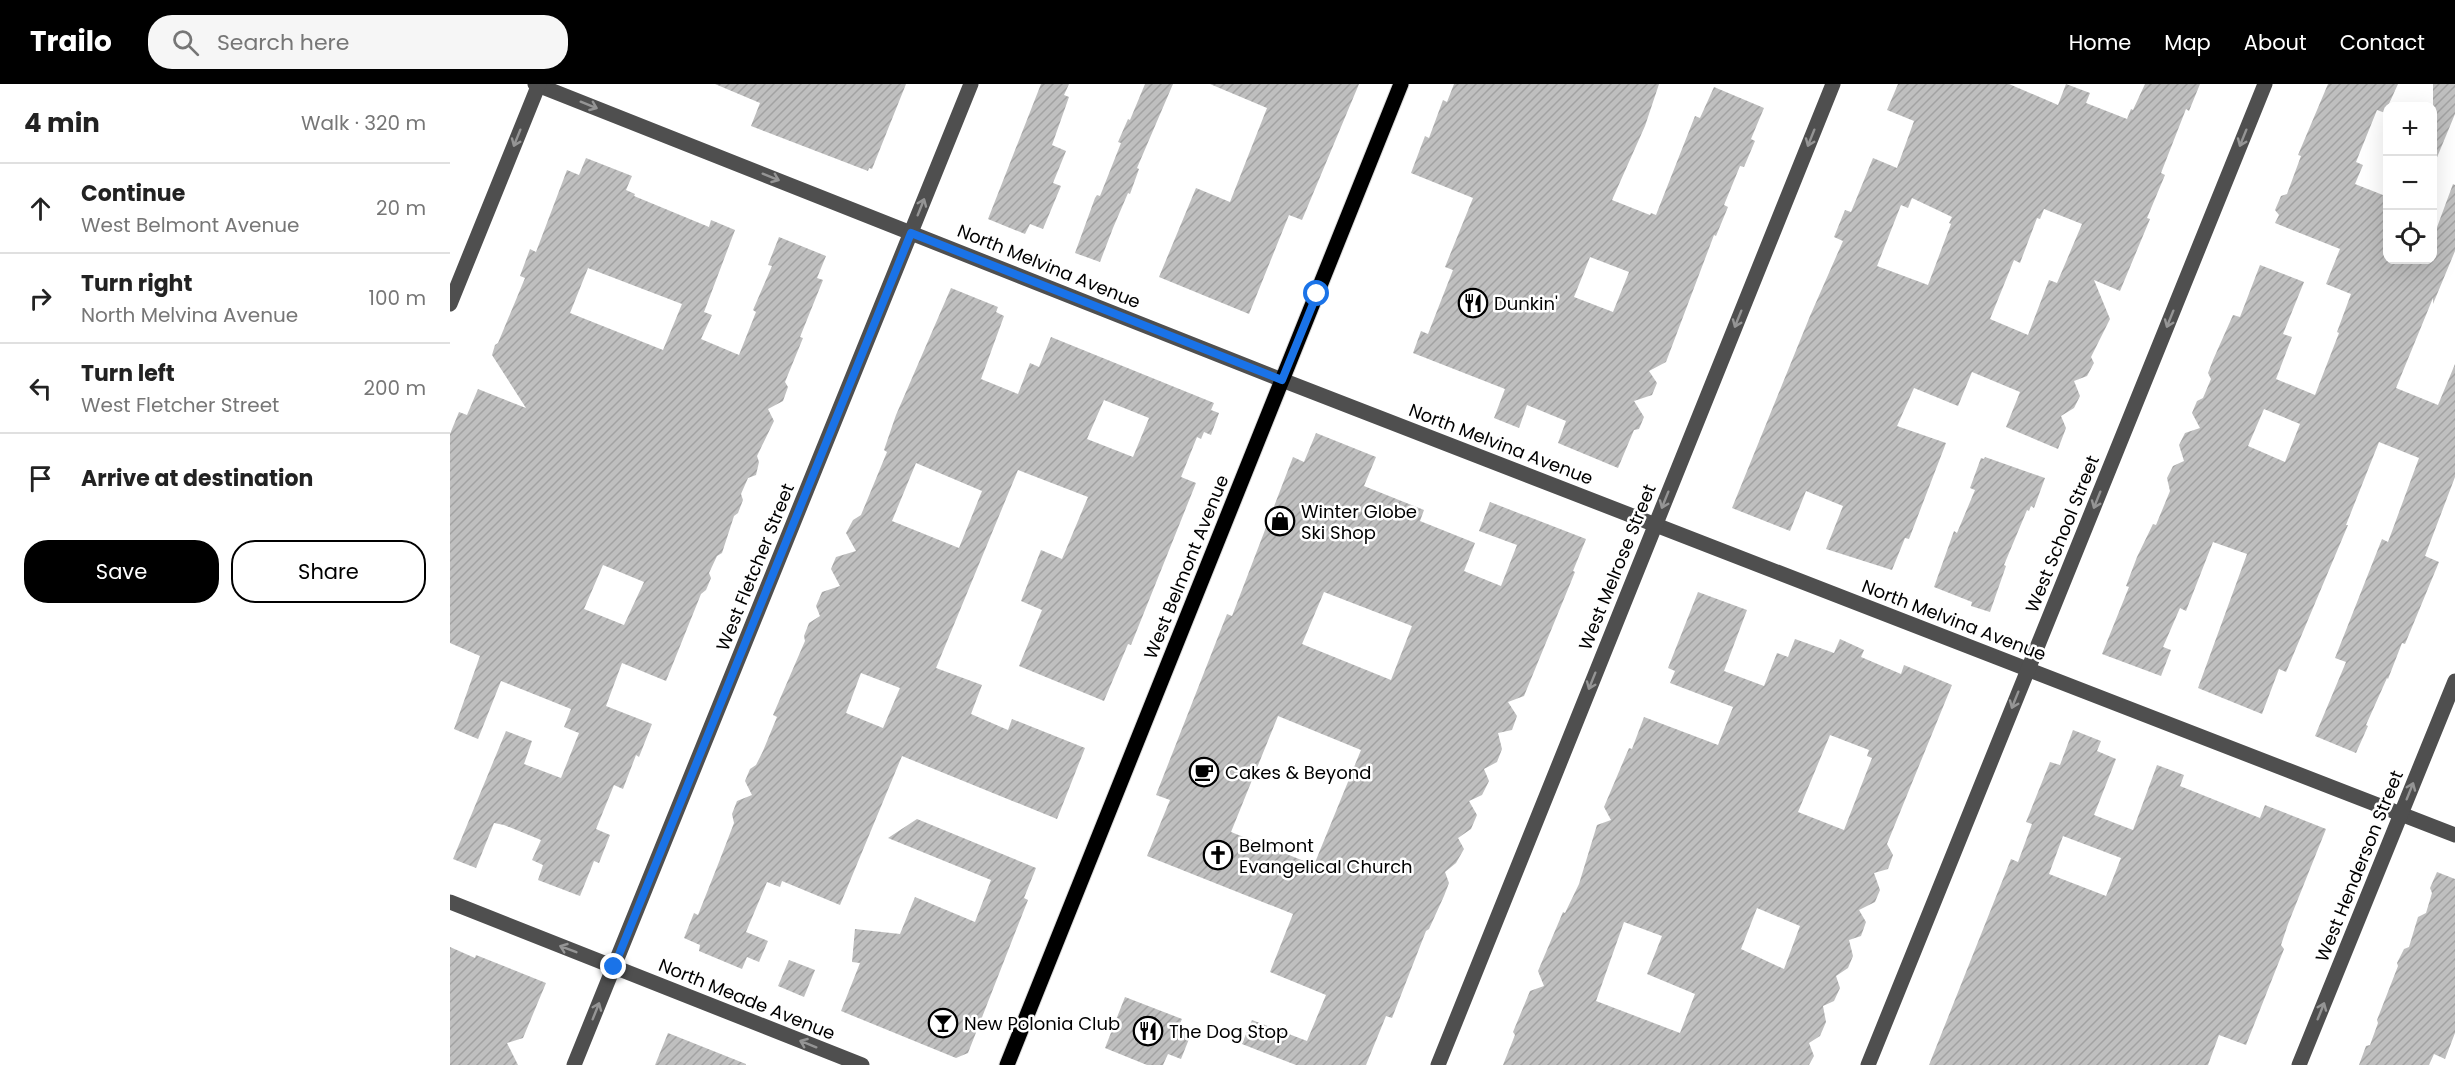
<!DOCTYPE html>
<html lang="en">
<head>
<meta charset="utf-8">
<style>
	:root { --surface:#fff; --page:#f6f6f6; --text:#222; --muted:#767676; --line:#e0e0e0; --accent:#000 }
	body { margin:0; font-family:Poppins,sans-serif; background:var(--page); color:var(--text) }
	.controls { position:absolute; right:18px; top:18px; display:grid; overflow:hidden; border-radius:12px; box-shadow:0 6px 24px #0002 }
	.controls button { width:54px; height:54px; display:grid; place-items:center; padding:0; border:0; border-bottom:2px solid var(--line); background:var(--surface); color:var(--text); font:30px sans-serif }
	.stop { position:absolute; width:18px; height:18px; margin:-14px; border:4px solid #1a73e8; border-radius:50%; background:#fff }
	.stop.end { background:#1a73e8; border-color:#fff; box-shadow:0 2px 6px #0008 }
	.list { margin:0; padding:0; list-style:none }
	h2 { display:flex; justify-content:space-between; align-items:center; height:78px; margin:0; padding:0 24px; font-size:26px }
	h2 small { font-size:20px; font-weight:400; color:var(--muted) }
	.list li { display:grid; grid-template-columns:39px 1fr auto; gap:18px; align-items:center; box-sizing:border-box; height:90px; padding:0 24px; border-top:2px solid var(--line) }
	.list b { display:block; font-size:22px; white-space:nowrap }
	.list p { margin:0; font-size:20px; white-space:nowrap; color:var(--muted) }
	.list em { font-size:20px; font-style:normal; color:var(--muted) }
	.actions { display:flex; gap:12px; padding:18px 24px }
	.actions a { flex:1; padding:14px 0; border:2px solid var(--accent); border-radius:24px; text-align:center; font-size:21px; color:var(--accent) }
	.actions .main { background:var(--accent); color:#fff }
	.icon { flex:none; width:33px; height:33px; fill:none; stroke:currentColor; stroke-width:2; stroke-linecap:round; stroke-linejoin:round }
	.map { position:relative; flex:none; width:2005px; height:981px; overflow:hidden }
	header { display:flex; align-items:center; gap:36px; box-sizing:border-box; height:84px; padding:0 30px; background:var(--accent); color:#fff }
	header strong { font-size:28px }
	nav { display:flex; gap:33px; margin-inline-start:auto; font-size:21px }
	.search { width:420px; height:54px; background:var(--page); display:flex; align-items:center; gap:15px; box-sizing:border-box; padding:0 21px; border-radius:24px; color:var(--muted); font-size:22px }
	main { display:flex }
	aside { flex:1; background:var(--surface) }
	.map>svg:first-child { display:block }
	.building { fill:url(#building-hatch); fill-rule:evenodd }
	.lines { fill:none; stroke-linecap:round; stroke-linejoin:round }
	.major-casing { stroke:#dbdbdb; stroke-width:17 }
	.minor { stroke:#4f4f4f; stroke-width:15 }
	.major { stroke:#000; stroke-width:15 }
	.oneway { stroke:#959595 }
	.route { stroke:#1a73e8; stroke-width:8 }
	.labels { text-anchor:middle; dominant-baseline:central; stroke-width:5; stroke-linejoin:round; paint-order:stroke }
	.street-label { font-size:18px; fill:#000; stroke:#fff }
	.poi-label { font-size:18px; fill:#000; stroke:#fff; text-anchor:start }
</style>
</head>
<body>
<header>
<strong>Trailo</strong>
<div class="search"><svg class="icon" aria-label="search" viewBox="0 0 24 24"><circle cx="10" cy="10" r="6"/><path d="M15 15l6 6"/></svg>Search here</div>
<nav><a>Home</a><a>Map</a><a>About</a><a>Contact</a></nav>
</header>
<main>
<aside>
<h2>4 min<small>Walk · 320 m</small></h2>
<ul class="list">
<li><svg class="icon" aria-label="ahead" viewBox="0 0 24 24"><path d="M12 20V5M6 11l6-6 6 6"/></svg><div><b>Continue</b><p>West Belmont Avenue</p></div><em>20 m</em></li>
<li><svg class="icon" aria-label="right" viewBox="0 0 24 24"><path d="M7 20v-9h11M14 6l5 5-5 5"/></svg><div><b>Turn right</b><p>North Melvina Avenue</p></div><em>100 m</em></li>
<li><svg class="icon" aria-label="left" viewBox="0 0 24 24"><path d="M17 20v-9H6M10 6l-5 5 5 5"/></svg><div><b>Turn left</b><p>West Fletcher Street</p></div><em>200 m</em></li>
<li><svg class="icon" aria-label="arrive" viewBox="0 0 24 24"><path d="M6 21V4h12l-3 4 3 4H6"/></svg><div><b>Arrive at destination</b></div></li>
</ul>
<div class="actions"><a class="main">Save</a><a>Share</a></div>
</aside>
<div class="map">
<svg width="2005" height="981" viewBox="0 0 2005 981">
	<defs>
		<pattern id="building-hatch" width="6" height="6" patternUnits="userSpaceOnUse" patternTransform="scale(1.5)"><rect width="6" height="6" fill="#bfbfbf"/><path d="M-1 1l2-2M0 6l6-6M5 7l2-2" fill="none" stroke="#a2a2a2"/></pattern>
	</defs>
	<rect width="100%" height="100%" fill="#fff"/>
	<g class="building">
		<polygon points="265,0 456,0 422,85 419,84 418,87 301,42 310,19"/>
		<polygon points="591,0 619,0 614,11 619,13 602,61 616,67 603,99 611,102 593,145 580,140 575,150 538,135"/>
		<polygon points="695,0 723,0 687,84 689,85 680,110 678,109 663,144 650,178 625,169 645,114 647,111 650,112 671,59 668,58 678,35 680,36"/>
		<polygon points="760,0 909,0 852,136 839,131 799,230 709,193 746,104 780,118 817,24"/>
		<path d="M1004 0H1209L1195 42 1162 116 1200 131 1201 129 1206 131 1245 32 1250 34 1264 3 1314 24 1301 55 1305 57 1294 83 1290 82 1274 121 1278 123 1266 152 1264 151 1216 278 1199 287 1207 299 1202 311 1184 317 1194 333 1189 345 1184 346 1168 384 1108 359 1116 337 1077 321 1069 344 1044 334 1055 305 963 269 971 247 978 250 1003 186 995 183 1023 114 961 89 975 52 979 54 993 16 997 18ZM1140 173 1179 188 1163 228 1124 213Z"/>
		<path d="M1448 0H1559L1608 21 1616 0 1640 9 1636 19 1677 35 1681 25 1683 26 1695 0H1750L1739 27 1736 25 1711 89 1715 91 1697 134 1700 135 1670 207 1644 196 1660 235 1641 273 1644 279 1637 292 1624 297 1630 312 1624 324 1611 332 1616 344 1608 365 1556 343 1570 308 1522 288 1508 322 1464 304 1447 342 1496 359 1459 455 1455 454 1442 486 1376 465 1393 422 1356 407 1340 447 1282 424 1360 232 1393 157 1384 153 1395 126 1401 128 1423 74 1447 84 1464 37 1437 26ZM1462 114 1502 133 1499 139 1501 140 1478 201 1427 182 1451 121 1458 124ZM1594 125 1632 140 1607 199 1599 196 1578 251 1540 235 1564 176 1570 179 1587 134 1590 135Z"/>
		<path d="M1878 0H1948L1938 22V30L1927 26 1906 78 1913 81 1905 100 1938 113V176H1983V154L2003 100 2005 101V167L1983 220V214L1946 304 1988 321 2005 280V393L1975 472 1989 478 1955 560 1952 559 1938 595 1937 594 1916 641 1918 642 1906 669 1865 652 1896 578 1885 574 1932 455 1938 458 1969 374 1929 358 1896 441H1898L1836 588 1829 585 1812 630 1748 604 1797 470 1763 458 1736 527 1730 524 1713 563 1721 566 1711 592 1652 570 1679 503 1676 502 1687 473 1703 440 1706 441 1720 407 1717 394 1723 382 1734 377 1729 361 1735 349 1750 344 1742 329 1747 317 1753 314 1761 295 1758 289 1763 276 1783 231 1790 233 1810 181 1854 198 1833 250 1842 253 1826 295 1865 311 1889 249 1887 248 1901 210 1876 200 1890 165 1825 139 1829 131 1825 126 1831 112 1837 110 1851 72 1848 71ZM1814 325 1850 340 1835 378 1798 362Z"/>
		<polygon points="1983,0 2005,0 2005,30 1983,83"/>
		<path d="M136 74 182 92 176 106 185 110 184 112 259 143 261 136 285 146 254 228 262 231 251 255 289 271 306 228 303 226 322 182 318 181 329 153 376 172 367 194 373 196 350 253 353 254 335 298 338 303 333 317 318 325 324 337 307 372 309 378 306 391 298 394 291 410 293 416 288 429 284 432 272 469 267 472 259 489 261 494 256 506 251 510 216 597 172 579 156 622 202 640 189 673 186 671 173 705 164 701 146 745 160 751 149 779 144 777 130 812 88 796 93 781 82 776 91 756 54 741 44 739 26 784 3 775 56 647 82 657 74 680 111 694 129 649 114 643 121 625 51 597 28 655 4 645 30 572 0 559V350L9 328 17 331 28 305 76 324 42 271 45 261 48 259 75 194 70 192 80 165 86 168 117 86 129 91ZM138 184 232 220 213 266 120 229ZM153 481 194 498 174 541 134 525Z"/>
		<path d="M501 204 548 223 546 228 554 232 531 295 568 310 580 279 589 283 601 253 764 319 761 326 769 329 761 351 754 348 751 355 747 353 731 393 746 399 681 561 678 560 654 617 569 582 592 526 571 517 591 466 612 475 638 413 568 386 486 584 532 601 521 630 558 646 562 635 635 664 607 735 452 672 390 821 332 797 330 803 317 798 296 848 318 857 309 878 297 873 292 885 249 867 250 861 234 854 244 829 248 831 269 778 284 739 282 730 287 717 302 711 295 697 300 685 306 681 313 667 327 633 323 631 355 557 354 552 359 539 370 532 366 522 372 508 390 502 381 485 386 473 406 467 396 449 403 436 411 431 437 368 434 366 446 331ZM654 316 699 334 683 373 637 355ZM466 379 532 407 509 464 442 437ZM411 589 450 604 433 644 396 629Z"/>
		<path d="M866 349 926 373 914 402 974 426 970 437 1025 459 1014 487 1051 502 1067 461 1029 447 1040 418 1136 455 1123 487 1125 488 1074 612 1058 618 1067 632 1062 646 1048 649 1052 665 1047 678 1034 685 1039 697 1032 711 1019 717 1027 731 1021 745 1008 754 1014 765 1006 779 995 788 999 799 994 812 979 845 976 847 942 934 936 932 916 981H846L792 960 802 936 857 957 876 911 820 888 843 830 697 772 720 716 706 711 777 530 782 532 843 373 854 378ZM874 508 962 542 941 596 852 560ZM828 632 911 666 864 781 781 748Z"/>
		<polygon points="1535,373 1595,394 1584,424 1581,422 1579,427 1577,426 1554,481 1556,482 1540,528 1521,522 1522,518 1484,503 1504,447 1507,449 1525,406 1520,404 1531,374 1534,375"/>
		<path d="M1248 508 1297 526 1274 587 1314 602 1327 569 1338 573 1345 555 1384 569 1390 555 1414 566 1411 573 1451 590 1454 581 1502 601 1437 760 1443 771 1438 785 1424 789 1430 806 1425 818 1409 826 1416 838 1411 852 1399 856 1403 872 1398 884 1386 892 1390 904 1384 917 1373 922 1376 938 1370 952 1359 959 1364 972 1359 981H1053L1065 951 1063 948 1080 907 1094 902 1088 887 1113 828 1115 829 1129 800 1147 741 1161 736 1154 723 1179 664 1182 665 1194 633 1268 661 1283 623 1220 599 1225 587 1218 584ZM1380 651 1419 666 1417 672 1422 674 1394 746 1348 728ZM1307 824 1350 842 1334 885 1291 865ZM1174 838 1212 852 1197 890 1245 910 1230 949 1146 917Z"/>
		<path d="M1623 646 1651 657 1647 667 1666 675 1644 731 1683 746 1707 681 1734 691 1730 702 1810 734 1815 721 1876 745 1838 840 1831 861 1834 865 1796 961 1769 951 1758 981H1479L1561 775 1568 778 1582 740 1576 738 1600 678 1610 681ZM1613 752 1671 774 1656 812 1599 790Z"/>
		<polygon points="467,735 586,784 574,814 578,816 574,826 518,969 506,974 391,927 410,879 402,878 405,845 450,850 465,813 525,838 541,796 438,754"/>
		<polygon points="1987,788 2005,795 2005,949 1995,975 1984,970 1979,981 1909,981 1916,962 1920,961 1928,939 1927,936 1948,882 1947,879 1954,865 1959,863 1968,833 1976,829 1982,809 1980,804"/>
		<polygon points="0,863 25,874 26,871 96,899 73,954 57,959 68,981 0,981"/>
		<polygon points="339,876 365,886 354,913 328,902"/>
		<polygon points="675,913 732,935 728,944 741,950 731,975 718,970 713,981 697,981 655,964"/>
		<polygon points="218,949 296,980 296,981 205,981"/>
	</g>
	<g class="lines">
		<g class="major-casing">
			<polyline id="major" points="557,981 951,0"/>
		</g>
		<g class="minor">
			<polyline points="85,0 832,296 2005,751"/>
			<polyline points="0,220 89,0"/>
			<polyline points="0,818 412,981"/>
			<polyline points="124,981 521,0"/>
			<polyline points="988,981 1383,0"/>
			<polyline points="1418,981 1815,0"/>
			<polyline points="1849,981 2005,597"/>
		</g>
		<use href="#major" class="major"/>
	</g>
	<defs><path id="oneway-shaft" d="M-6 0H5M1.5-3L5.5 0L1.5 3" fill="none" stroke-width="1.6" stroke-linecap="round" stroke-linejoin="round" transform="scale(1.5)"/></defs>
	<g class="oneway">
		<use href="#oneway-shaft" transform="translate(139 21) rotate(22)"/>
		<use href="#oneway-shaft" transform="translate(67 54) rotate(112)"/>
		<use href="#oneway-shaft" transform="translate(1361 54) rotate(112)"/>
		<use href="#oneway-shaft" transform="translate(1793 54) rotate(112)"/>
		<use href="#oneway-shaft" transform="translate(321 93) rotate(22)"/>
		<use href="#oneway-shaft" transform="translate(471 123) rotate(-68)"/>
		<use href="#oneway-shaft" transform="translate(1288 235) rotate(112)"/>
		<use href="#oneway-shaft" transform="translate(1720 235) rotate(112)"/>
		<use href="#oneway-shaft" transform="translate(1215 416) rotate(112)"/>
		<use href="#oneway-shaft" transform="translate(1647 416) rotate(112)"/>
		<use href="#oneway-shaft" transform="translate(1142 597) rotate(112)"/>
		<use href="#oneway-shaft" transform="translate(1565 616) rotate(112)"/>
		<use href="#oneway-shaft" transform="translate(1960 707) rotate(-68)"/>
		<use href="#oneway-shaft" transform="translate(118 865) rotate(-159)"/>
		<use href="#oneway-shaft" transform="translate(146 927) rotate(-68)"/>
		<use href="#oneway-shaft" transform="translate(1871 927) rotate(-68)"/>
		<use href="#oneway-shaft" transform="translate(358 960) rotate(-158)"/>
	</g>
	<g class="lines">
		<polyline class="route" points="164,883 461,149 832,296 867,210"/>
	</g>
	<defs>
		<g id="restaurant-ring" transform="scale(1.5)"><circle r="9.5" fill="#fff" stroke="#000" stroke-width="1.5"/><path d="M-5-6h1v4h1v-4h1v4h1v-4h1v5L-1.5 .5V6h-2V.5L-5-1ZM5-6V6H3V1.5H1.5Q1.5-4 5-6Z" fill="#000"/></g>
		<g id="shop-ring" transform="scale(1.5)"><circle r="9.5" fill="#fff" stroke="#000" stroke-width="1.5"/><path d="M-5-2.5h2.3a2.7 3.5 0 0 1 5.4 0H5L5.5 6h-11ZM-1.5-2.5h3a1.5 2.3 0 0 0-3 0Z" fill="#000"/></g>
		<g id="cafe-ring" transform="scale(1.5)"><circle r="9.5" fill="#fff" stroke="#000" stroke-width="1.5"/><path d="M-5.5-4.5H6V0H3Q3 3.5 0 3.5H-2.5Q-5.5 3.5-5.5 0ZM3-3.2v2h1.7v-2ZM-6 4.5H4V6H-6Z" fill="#000"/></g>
		<g id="church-ring" transform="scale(1.5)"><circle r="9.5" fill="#fff" stroke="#000" stroke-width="1.5"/><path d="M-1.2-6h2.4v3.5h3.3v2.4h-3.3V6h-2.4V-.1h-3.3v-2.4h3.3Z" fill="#000"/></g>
		<g id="bar-ring" transform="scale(1.5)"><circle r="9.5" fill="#fff" stroke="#000" stroke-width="1.5"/><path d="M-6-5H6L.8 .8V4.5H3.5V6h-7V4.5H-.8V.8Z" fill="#000"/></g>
	</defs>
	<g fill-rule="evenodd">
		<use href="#restaurant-ring" x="1023" y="219"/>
		<use href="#shop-ring" x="830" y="437"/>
		<use href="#cafe-ring" x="754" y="688"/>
		<use href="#church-ring" x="768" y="771"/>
		<use href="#bar-ring" x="493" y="939"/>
		<use href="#restaurant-ring" x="698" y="947"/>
	</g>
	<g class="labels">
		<g class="street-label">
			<text transform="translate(599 182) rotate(22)">North Melvina Avenue</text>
			<text transform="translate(1051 360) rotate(21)">North Melvina Avenue</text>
			<text transform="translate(1612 450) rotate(-68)">West School Street</text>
			<text transform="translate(305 483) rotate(-68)">West Fletcher Street</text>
			<text transform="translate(736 483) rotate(-68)">West Belmont Avenue</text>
			<text transform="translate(1167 483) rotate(-68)">West Melrose Street</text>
			<text transform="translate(1504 536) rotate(21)">North Melvina Avenue</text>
			<text transform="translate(1909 782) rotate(-68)">West Henderson Street</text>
			<text transform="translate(297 915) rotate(22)">North Meade Avenue</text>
		</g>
		<g class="poi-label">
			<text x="1044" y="219">Dunkin'</text>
			<text x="851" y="427">Winter Globe<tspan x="851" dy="21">Ski Shop</tspan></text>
			<text x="775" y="688">Cakes &amp; Beyond</text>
			<text x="789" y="761">Belmont<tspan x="789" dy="21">Evangelical Church</tspan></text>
			<text x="514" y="939">New Polonia Club</text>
			<text x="719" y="947">The Dog Stop</text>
		</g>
	</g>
</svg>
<div class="controls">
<button>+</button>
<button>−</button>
<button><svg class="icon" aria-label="locate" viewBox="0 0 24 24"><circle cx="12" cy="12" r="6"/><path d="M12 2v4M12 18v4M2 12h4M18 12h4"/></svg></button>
</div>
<div class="stop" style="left:867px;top:210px"></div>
<div class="stop end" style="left:164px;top:883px"></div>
</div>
</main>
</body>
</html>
